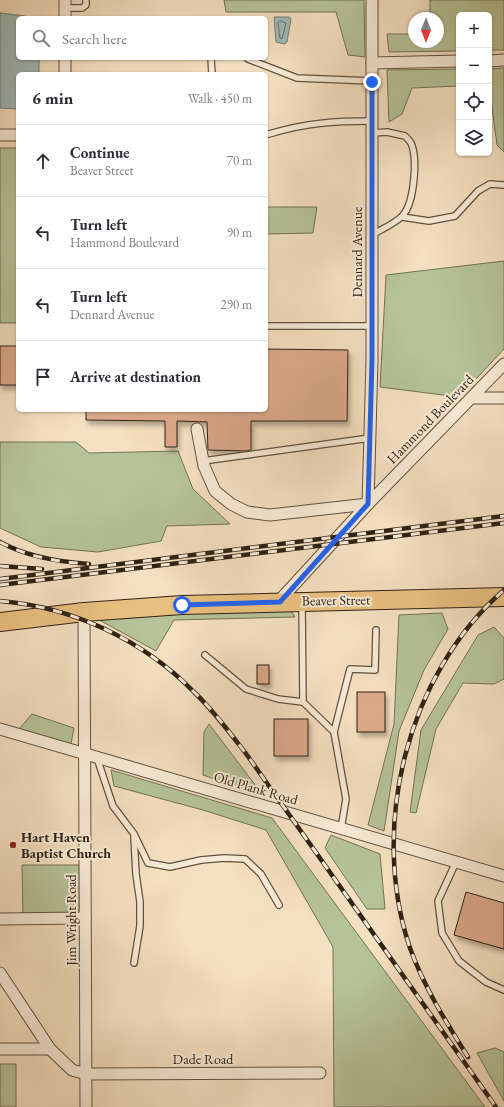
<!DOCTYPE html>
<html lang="en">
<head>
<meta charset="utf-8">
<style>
	:root { --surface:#fff; --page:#f2f2f3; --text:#2b2b33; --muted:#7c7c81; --line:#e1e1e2 }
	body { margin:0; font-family:"EB Garamond",serif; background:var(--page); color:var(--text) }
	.controls { position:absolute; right:12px; top:12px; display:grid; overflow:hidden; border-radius:6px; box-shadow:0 1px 3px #0004 }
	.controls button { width:36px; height:36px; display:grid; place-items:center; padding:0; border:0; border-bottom:1px solid var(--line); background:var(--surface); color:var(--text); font:20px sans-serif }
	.compass { position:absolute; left:408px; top:12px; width:36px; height:36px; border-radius:50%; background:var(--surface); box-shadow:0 1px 3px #0004; rotate:180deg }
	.stop { position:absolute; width:12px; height:12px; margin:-9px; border:3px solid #2563eb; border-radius:50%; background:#fff }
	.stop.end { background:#2563eb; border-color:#fff; box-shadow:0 1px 4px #0008 }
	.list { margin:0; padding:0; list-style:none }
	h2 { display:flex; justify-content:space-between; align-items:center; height:52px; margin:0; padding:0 16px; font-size:17px }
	h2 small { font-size:13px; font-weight:400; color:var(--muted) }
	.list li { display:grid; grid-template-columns:26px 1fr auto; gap:12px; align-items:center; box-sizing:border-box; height:72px; padding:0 16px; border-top:1px solid var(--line) }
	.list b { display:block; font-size:15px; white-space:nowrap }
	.list p { margin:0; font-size:13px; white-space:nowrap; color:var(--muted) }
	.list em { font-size:13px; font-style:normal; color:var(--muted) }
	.icon { flex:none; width:22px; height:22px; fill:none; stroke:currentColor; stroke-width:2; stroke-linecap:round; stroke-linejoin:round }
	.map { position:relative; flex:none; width:504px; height:1107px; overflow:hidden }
	.search { position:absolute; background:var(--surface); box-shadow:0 1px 3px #0004; left:16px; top:16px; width:252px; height:44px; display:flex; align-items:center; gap:10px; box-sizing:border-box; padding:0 14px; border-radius:6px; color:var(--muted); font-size:15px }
	.panel { position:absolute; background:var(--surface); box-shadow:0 1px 3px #0004; left:16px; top:72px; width:252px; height:340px; border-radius:6px }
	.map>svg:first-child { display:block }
	.green { fill:#b6c398; stroke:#727257 }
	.water { fill:#9fbbba; stroke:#727e78 }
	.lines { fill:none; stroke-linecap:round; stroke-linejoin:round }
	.shore { stroke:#676e68; stroke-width:1 }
	.building { fill:#dba88a; stroke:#2f2216; filter:url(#shadow) }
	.service-casing { stroke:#605241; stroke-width:8 }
	.minor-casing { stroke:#605241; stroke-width:13 }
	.primary-casing { stroke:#2f2216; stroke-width:20 }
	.service { stroke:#f8ebd7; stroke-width:5.5 }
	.minor { stroke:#f8ebd7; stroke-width:11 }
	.primary { stroke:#eac080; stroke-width:18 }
	.rail-casing { stroke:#2f2216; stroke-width:4.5 }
	.rail { stroke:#f8ebd7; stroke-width:3; stroke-dasharray:9; stroke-linecap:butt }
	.route { stroke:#2563eb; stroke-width:5 }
	.poi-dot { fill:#8f2418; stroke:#f8ebd7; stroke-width:1.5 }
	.labels { text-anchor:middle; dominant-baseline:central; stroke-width:4; stroke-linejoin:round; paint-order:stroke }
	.street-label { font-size:14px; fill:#2f2216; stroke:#f8ebd7 }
	.poi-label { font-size:14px; font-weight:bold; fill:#2f2216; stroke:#f8ebd7; text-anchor:start }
</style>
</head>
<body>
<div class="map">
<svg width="504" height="1107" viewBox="0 0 504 1107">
	<defs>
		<filter id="shadow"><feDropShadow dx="2.5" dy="4.5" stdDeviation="2" flood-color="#0004"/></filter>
	</defs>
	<rect width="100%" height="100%" fill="#f5e0c1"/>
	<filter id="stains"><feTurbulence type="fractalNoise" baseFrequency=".005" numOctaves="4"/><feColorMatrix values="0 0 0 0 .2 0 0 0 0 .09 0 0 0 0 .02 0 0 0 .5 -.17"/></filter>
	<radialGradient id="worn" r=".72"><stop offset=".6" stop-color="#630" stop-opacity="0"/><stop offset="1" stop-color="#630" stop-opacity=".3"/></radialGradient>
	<g class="green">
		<polygon points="224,0 364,0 365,57 348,55 336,12 226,12"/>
		<polygon points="430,0 504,0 504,50 489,50 489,15 459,15 459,51 389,52 387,34 414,34 414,42 438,42 438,18 430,18"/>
		<polygon points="504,68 504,152 497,145 489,85 489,69"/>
		<polygon points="459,69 459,86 412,88 402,114 389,122 387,70"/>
		<rect x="0" y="148" width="18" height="175"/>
		<polygon points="266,207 317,207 313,233 266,234"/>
		<polygon points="504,261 504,349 459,397 380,387 386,275"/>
		<polygon points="0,442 76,442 89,453 178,451 193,489 230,524 167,526 161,541 98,552 41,547 0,528"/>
		<polygon points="290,609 295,617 174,620 156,651 101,621 103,617"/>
		<polygon points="442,613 448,629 424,670 399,731 384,831 368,825 394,724 399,615"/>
		<polygon points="494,627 504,638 504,679 494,684 463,683 436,729 416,813 410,812 421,730 478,635"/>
		<polygon points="32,714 74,728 71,744 19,729"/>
		<polygon points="209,724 259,790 256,794 203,775 204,732"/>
		<polygon points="111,770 272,818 485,1107 334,1107 333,947 266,830 203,810 114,786"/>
		<polygon points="331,835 380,854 385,909 367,909 325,848"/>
		<polygon points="22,865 82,865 79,912 23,916"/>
		<polygon points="495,1048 504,1052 504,1101 477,1053"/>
		<rect x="0" y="1064" width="16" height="43"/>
	</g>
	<g class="water">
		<polygon points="0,13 25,16 28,18 18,18 18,58 39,58 39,74 18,74 18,109 0,108"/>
		<polygon points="274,17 289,17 291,19 287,42 285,44 276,42"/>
	</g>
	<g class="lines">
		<polygon class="shore" points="280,21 286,23 282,39 280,38 278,23"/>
	</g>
	<g class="building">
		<rect x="0" y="346" width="18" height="39"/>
		<polygon points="266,349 348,350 347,421 251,421 251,450 246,451 208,450 207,422 177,421 177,447 165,447 165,421 86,420 86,410 266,410"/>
		<rect x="257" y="665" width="12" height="19"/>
		<rect x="357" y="692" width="28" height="40"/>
		<rect x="274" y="719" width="34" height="37"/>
		<polygon points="466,892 504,903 504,949 454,935"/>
	</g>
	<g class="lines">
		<g class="service-casing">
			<g id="service">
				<polyline points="65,8 82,8 86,5 86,0"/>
				<polyline points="211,58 212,74"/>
				<polyline points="248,59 297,78 372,81"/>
				<path d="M269 134C305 123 335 121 372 121"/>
				<polyline points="402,217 429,221 455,216 478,191 490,184 504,185"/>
				<path d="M372 235C380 230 398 222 403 215 414 203 418 159 411 143 409 140 407 138 405 136L387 132 372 133"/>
				<polyline points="266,326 372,326"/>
				<polyline points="203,461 370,438"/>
				<polyline points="302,603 303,702 334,732 346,799 341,829"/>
				<polyline points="205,655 246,689 278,699 303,702"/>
				<polyline points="334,732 350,669 375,670 376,630"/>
				<polyline points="97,758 113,806 134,834 148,863 170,867 201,860 224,858 245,859 261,874 279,905"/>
				<polyline points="134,837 136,874 140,902 140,926 134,963"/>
				<polyline points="456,862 438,901 442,933 459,961 486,982 504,990"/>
			</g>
		</g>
		<g class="minor-casing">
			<g id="minor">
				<polyline points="65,0 65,18"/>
				<polyline points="65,58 65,74"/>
				<polyline points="489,61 504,60"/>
				<polyline points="372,63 459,61"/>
				<polyline points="0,135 18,135"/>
				<polyline points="472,398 504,398"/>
				<polyline points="197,429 204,466 215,491 231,504 247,512 270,515 368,504 372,360 372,0"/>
				<polyline points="279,601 368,504 504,364"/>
				<polyline points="84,612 86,1107"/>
				<polyline points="0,729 504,876"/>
				<polyline points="0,919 85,918"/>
				<polyline points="0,973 50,1049 72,1070 86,1074 320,1073"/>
				<polyline points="0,1049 50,1049"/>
			</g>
		</g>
		<g class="primary-casing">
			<polyline id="primary" points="0,622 84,612 182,605 504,597"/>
		</g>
		<use href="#service" class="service"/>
		<use href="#minor" class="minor"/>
		<use href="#primary" class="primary"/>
		<g class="rail-casing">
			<g id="rail">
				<path d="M0 542C27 557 59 562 89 564"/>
				<polyline points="0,566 42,569"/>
				<polyline points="0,579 504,516"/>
				<polyline points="0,585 504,523"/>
				<path d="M0 601C73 607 143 640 194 692 214 711 230 733 247 755L496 1107"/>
				<path d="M468 1057C446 1022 424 987 410 948 369 827 407 674 504 590"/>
			</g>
		</g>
		<use href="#rail" class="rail"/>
	</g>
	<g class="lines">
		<polyline class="route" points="182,605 280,602 368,504 372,360 372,82"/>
	</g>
	<circle class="poi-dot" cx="13" cy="845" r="4"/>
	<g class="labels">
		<g class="street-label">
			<text transform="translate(357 252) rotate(-90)">Dennard Avenue</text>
			<text transform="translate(430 419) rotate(-46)">Hammond Boulevard</text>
			<text transform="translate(336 600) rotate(-1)">Beaver Street</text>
			<text transform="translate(256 788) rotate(16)">Old Plank Road</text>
			<text transform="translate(71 920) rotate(-90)">Jim Wright Road</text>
			<text x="203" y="1059">Dade Road</text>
		</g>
		<g class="poi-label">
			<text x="21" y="837">Hart Haven<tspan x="21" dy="16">Baptist Church</tspan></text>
		</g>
	</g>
	<rect width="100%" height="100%" filter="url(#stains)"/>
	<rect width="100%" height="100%" fill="url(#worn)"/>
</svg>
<div class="controls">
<button>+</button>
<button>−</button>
<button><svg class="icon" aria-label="locate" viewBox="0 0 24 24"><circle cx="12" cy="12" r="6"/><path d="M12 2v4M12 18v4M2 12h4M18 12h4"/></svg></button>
<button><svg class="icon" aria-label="layers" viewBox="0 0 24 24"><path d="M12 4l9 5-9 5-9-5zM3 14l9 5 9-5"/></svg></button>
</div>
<svg class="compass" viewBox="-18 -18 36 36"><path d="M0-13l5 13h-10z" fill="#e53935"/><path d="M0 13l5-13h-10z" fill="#7c7c81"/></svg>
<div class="stop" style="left:182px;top:605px"></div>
<div class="stop end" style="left:372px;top:82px"></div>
<div class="search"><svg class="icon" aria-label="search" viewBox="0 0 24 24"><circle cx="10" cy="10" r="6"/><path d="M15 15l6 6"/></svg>Search here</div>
<section class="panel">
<h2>6 min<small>Walk · 450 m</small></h2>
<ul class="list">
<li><svg class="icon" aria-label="ahead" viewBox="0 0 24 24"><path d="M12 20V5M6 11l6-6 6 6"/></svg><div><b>Continue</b><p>Beaver Street</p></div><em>70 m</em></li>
<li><svg class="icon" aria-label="left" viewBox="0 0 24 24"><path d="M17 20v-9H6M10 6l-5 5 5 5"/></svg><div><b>Turn left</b><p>Hammond Boulevard</p></div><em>90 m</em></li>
<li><svg class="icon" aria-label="left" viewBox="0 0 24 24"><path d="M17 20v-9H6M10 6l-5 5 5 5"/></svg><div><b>Turn left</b><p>Dennard Avenue</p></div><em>290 m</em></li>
<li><svg class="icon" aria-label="arrive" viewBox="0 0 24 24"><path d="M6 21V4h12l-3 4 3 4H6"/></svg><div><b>Arrive at destination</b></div></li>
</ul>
</section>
</div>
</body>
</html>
